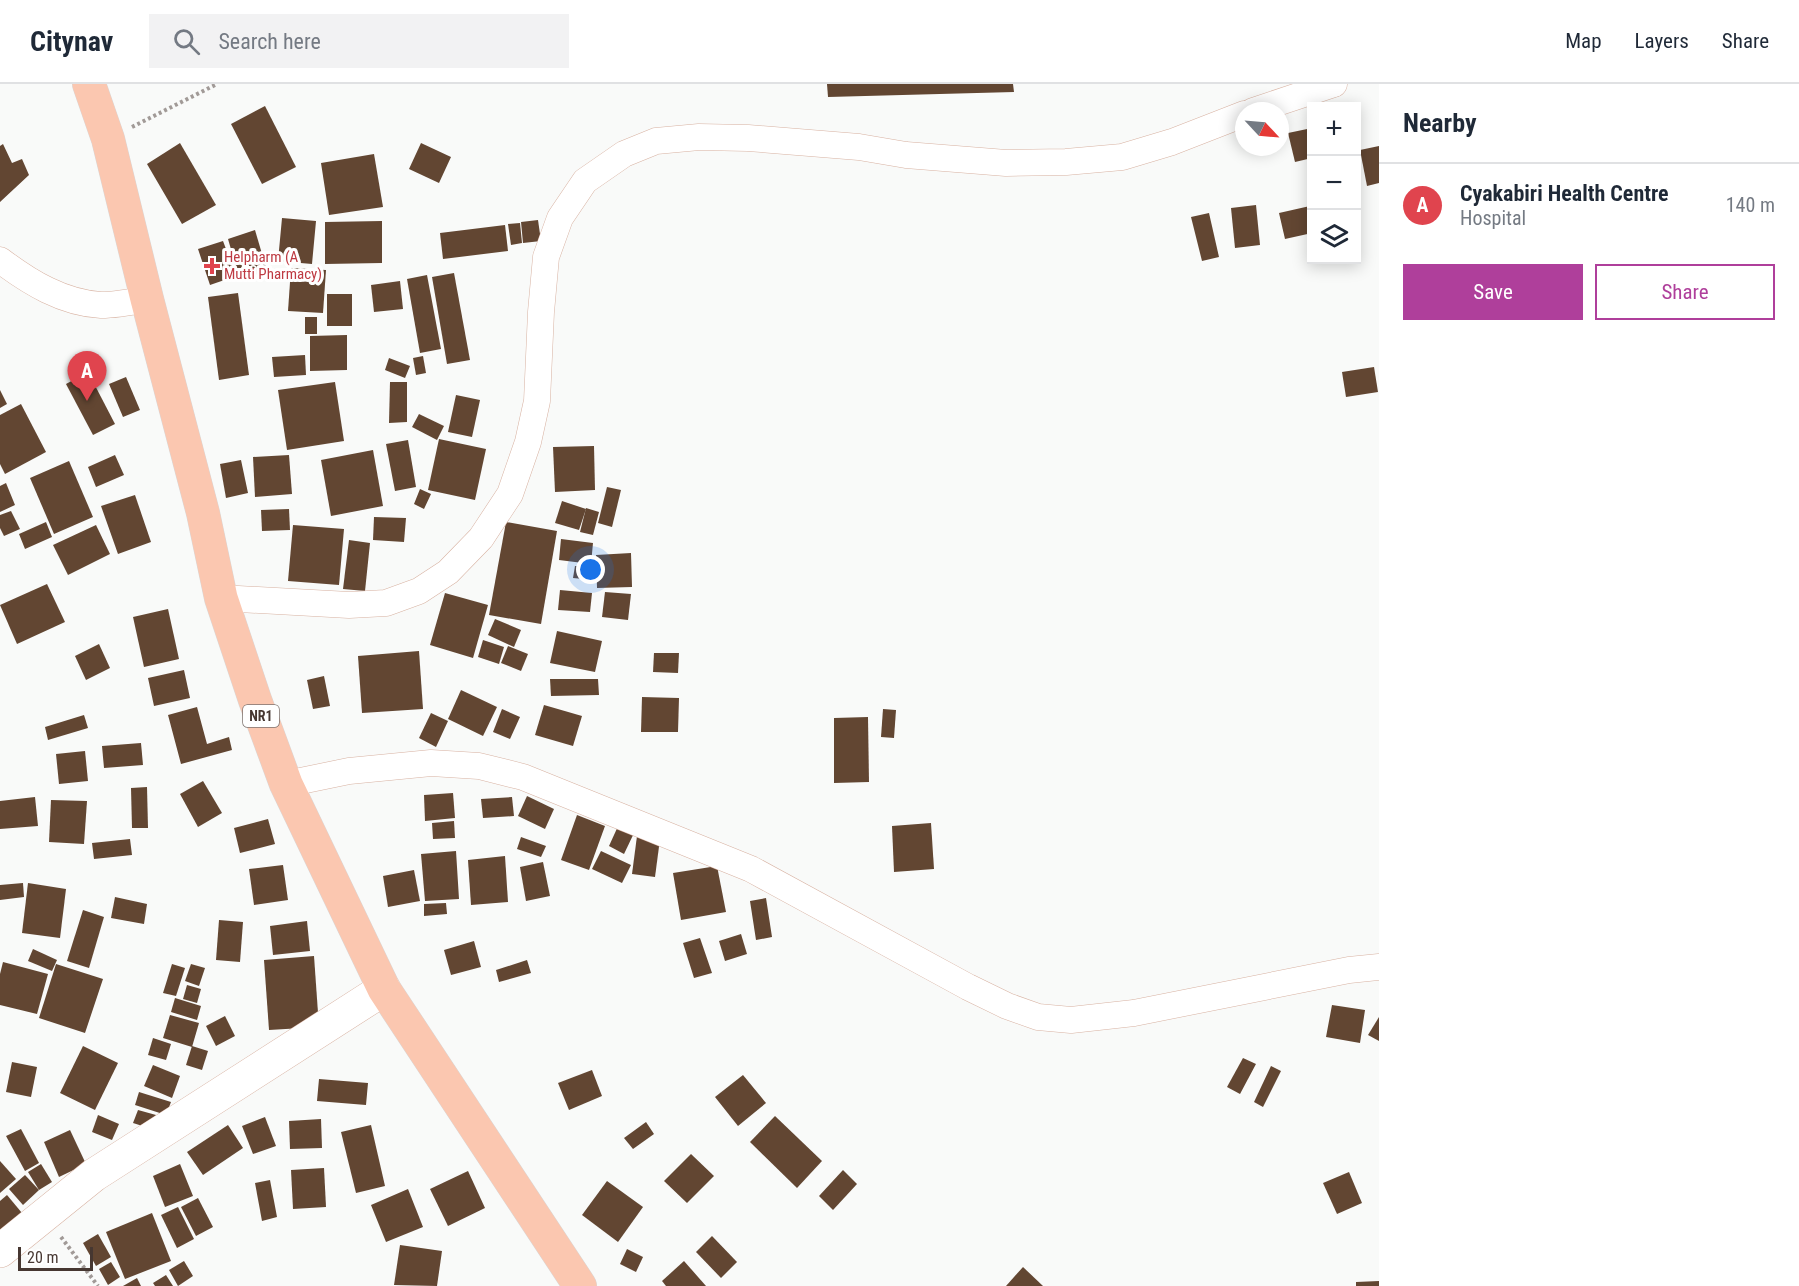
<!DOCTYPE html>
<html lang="en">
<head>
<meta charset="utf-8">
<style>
	:root { --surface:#fff; --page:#f2f2f3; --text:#1f2937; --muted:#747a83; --line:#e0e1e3; --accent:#af3f9b }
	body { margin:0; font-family:"Roboto Condensed",sans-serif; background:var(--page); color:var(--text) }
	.controls { position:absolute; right:18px; top:18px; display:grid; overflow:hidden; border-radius:0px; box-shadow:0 3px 15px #0003 }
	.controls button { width:54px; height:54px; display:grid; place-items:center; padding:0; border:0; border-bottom:2px solid var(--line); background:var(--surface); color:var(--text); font:30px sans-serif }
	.compass { position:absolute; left:1235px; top:18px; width:54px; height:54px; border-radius:50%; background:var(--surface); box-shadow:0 3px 15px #0003; rotate:116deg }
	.scale { position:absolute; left:18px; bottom:15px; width:75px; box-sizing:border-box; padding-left:6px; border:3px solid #463731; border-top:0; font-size:16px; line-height:21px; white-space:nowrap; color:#463731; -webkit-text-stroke:4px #fff; paint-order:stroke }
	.you { position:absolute; left:591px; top:486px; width:21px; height:21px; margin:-15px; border:4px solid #fff; border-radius:50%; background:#1a73e8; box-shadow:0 0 0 9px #1a73e833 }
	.badge { display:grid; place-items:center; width:39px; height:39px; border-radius:50%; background:var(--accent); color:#fff; font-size:20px; font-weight:700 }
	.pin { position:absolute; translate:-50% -50px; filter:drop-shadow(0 2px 3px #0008) }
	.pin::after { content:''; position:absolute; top:32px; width:21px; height:18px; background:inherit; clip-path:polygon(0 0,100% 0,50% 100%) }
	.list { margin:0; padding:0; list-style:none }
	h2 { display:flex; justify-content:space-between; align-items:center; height:78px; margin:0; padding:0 24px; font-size:26px }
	h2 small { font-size:20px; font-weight:400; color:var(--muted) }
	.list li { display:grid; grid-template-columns:39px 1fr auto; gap:18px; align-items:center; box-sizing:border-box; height:84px; padding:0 24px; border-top:2px solid var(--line) }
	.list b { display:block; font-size:22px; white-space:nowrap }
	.list p { margin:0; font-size:20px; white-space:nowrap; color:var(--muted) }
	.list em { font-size:20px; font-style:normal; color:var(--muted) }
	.actions { display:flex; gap:12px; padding:18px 24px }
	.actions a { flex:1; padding:14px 0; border:2px solid var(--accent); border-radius:0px; text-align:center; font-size:21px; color:var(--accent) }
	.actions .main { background:var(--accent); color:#fff }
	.icon { flex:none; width:33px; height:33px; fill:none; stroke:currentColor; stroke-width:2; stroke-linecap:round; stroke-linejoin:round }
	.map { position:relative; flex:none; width:1379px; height:1202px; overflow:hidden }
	header { display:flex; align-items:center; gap:36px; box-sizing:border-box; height:84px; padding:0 30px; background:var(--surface); border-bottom:2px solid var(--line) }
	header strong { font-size:28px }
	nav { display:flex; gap:33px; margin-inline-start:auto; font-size:21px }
	.search { width:420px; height:54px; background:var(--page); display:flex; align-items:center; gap:15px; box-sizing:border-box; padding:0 21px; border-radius:0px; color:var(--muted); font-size:22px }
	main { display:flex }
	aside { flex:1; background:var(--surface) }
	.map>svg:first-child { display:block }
	.building { fill:#624632 }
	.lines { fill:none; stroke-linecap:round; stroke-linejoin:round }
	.minor-casing { stroke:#d8b2a2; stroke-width:27 }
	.secondary-casing { stroke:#d8b2a2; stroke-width:34 }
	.trunk-casing { stroke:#dad7d6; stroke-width:34 }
	.path { stroke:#a19a97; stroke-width:4; stroke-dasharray:3 3; stroke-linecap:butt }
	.minor { stroke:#fff; stroke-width:26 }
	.secondary { stroke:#fff; stroke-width:33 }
	.trunk { stroke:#fbc7b0; stroke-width:33 }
	.health-dot { fill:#e0444e; stroke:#fff; stroke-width:2 }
	.labels { text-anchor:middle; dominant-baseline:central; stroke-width:6; stroke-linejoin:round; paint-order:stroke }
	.shield { fill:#fff; stroke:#7e736f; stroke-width:1.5 }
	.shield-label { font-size:14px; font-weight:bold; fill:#463731 }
	.health-label { font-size:15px; fill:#be3a42; stroke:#fff; text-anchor:start }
</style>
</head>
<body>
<header>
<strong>Citynav</strong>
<div class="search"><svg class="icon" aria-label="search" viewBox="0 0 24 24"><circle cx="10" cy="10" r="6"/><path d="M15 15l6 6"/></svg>Search here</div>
<nav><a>Map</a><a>Layers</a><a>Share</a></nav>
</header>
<main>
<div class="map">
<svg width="1379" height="1202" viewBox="0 0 1379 1202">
	<rect width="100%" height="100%" fill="#f9faf9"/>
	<g class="building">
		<polygon points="827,0 1013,0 1014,8 828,13"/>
		<polygon points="265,22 296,83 262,100 231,40"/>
		<polygon points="1312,44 1312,74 1295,78 1288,49"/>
		<polygon points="180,59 216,121 182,140 147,80"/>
		<polygon points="421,59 451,73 439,99 409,85"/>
		<polygon points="3,60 12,79 22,75 29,91 0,118 0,62"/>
		<polygon points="1379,62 1379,99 1367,102 1360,66"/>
		<polygon points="374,70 383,123 329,131 321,79"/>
		<polygon points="1256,121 1260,161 1235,164 1231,124"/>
		<polygon points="1310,122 1312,149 1285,155 1279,129"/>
		<polygon points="1209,129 1219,173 1202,177 1191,133"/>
		<polygon points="282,134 316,137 312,180 278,177"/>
		<polygon points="538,136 541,157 523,159 521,138"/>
		<polygon points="382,137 382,179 325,180 325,138"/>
		<polygon points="520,139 522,159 511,161 508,140"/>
		<polygon points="505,141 508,167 443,175 440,149"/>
		<polygon points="255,146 267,187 240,196 228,155"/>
		<polygon points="223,157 236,192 210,201 198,165"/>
		<polygon points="291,184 326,186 323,229 288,227"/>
		<polygon points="454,189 470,276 447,280 432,193"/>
		<polygon points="427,191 441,265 420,269 407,195"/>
		<polygon points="400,197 403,225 374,228 371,201"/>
		<polygon points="238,209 249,291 219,296 208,213"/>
		<rect x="327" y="210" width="25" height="32"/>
		<rect x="305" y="233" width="12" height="17"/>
		<polygon points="347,251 347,286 310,287 310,252"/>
		<polygon points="305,271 306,291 274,293 272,273"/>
		<polygon points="423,272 426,289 416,291 413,274"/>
		<polygon points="389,274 410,282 405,294 385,286"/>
		<polygon points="1374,283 1378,308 1346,313 1342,288"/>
		<polygon points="88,288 115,340 93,351 66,300"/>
		<polygon points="126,293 140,326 123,333 109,300"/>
		<polygon points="335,298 344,357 287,366 278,306"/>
		<polygon points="390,298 407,298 407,338 389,339"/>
		<polygon points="0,306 7,320 0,324"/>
		<polygon points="456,311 480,316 472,353 448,348"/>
		<polygon points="21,320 46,368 5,390 0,380 0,331"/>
		<polygon points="419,330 444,342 437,356 412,343"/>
		<polygon points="439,355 486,365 475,416 428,406"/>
		<polygon points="408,356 416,403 395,407 386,360"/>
		<polygon points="594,362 595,406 555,408 553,363"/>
		<polygon points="373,366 383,422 331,432 321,376"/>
		<polygon points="115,371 124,391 96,403 88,383"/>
		<polygon points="289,371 292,410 255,413 253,373"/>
		<polygon points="241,376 248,409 226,414 220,380"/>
		<polygon points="69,377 93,433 54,450 30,394"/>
		<polygon points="6,399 15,421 0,428 0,402"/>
		<polygon points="607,403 621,406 612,443 598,439"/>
		<polygon points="420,405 431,410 424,425 414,420"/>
		<polygon points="135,411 151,458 118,470 101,422"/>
		<polygon points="562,417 586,425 579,446 555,439"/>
		<polygon points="586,424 599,428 593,451 580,448"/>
		<polygon points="289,425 290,446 262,447 261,426"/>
		<polygon points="11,427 20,445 4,452 0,444 0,431"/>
		<polygon points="374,433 406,434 404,458 373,456"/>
		<polygon points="46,438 52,453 25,465 19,450"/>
		<polygon points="506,438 557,447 541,540 489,531"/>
		<polygon points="96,441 110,470 68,491 53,461"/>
		<polygon points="293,441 344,445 339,501 288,497"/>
		<polygon points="561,455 593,459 591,480 559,476"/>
		<polygon points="349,456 370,459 365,507 343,505"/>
		<polygon points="631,469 632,503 597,504 596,471"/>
		<polygon points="575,482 595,484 594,496 573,494"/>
		<polygon points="47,500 65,538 17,560 0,521"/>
		<polygon points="560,506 592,509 590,528 558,526"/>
		<polygon points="605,508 631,510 628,536 602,533"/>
		<polygon points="445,509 488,521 473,574 430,561"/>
		<polygon points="168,525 179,575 144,583 133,533"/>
		<polygon points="495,535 521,546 514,563 488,551"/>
		<polygon points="557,547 602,557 595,588 550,579"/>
		<polygon points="483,556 504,563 499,580 478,573"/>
		<polygon points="99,560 110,584 86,596 75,572"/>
		<polygon points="508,562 528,570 521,587 501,579"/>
		<polygon points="419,567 423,625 362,629 358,572"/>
		<polygon points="654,569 679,569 678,589 653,588"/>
		<polygon points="184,586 190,614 154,622 148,594"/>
		<polygon points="324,592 330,622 313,625 307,596"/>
		<polygon points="550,595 598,595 599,611 551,612"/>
		<polygon points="461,606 497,623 483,652 448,635"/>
		<polygon points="642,613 679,614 678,648 641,648"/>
		<polygon points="544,621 582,632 573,662 535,651"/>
		<polygon points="197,623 207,660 229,653 232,666 181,680 168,631"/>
		<polygon points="502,625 520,633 510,655 493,648"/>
		<polygon points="883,625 896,626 894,654 881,653"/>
		<polygon points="431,629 448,637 436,663 419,654"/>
		<polygon points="84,631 88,644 48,656 45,643"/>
		<polygon points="868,633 869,698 834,699 834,634"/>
		<polygon points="141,659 143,681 104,684 102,662"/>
		<polygon points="85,667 88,697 59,700 56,670"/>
		<polygon points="203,697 222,729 198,743 180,710"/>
		<polygon points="147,703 148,744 132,744 131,704"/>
		<polygon points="453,709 455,734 425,737 424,711"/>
		<polygon points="527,712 554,725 545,745 518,732"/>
		<polygon points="35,713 38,742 0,745 0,717"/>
		<polygon points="512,713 514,732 483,734 481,715"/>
		<polygon points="51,716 87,717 84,760 49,758"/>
		<polygon points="577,731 605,742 589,786 561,776"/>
		<polygon points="268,735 275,760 240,769 234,744"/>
		<polygon points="454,737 455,754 433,755 432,739"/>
		<polygon points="931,739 934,785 894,788 892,742"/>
		<polygon points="619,740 635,747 624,770 609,762"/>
		<polygon points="637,752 660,755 655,793 632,790"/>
		<polygon points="521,753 546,762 541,773 517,765"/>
		<polygon points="130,755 132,771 94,775 92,759"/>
		<polygon points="456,767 459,815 425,817 421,770"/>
		<polygon points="601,767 631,781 622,799 592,785"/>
		<polygon points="505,772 508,818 471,821 468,776"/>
		<polygon points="543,778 550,812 526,817 520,783"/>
		<polygon points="283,781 288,816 254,821 249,785"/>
		<polygon points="717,782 726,828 681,836 673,789"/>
		<polygon points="414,786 420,817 388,823 383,792"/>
		<polygon points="23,799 24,813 0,816 0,801"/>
		<polygon points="28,799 66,805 60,854 22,849"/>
		<polygon points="115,813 147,820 144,840 111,834"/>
		<polygon points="766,814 772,853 756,856 750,817"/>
		<polygon points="446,819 447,830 424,832 424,820"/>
		<polygon points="83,826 104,833 89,884 67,877"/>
		<polygon points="219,836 243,838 240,878 216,876"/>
		<polygon points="307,837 310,867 273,871 270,842"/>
		<polygon points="741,850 747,870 725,877 719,857"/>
		<polygon points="700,854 712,889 694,894 683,859"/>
		<polygon points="474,857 481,883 451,891 444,866"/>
		<polygon points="33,865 57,876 52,887 28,877"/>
		<polygon points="314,872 319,943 269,946 264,876"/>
		<polygon points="527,876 531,889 499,898 496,886"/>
		<polygon points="3,878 48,890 37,930 0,921 0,890"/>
		<polygon points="56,880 103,895 85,949 39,934"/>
		<polygon points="172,880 185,884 176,912 163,909"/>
		<polygon points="191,880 205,884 199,902 185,897"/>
		<polygon points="187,901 201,905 197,919 183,915"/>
		<polygon points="175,914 201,922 197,936 171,928"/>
		<polygon points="1332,921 1365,926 1360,959 1326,953"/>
		<polygon points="170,931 199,939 192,963 163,954"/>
		<polygon points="225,932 235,952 216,962 206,942"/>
		<polygon points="1379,933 1379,957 1368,951"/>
		<polygon points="153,954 171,960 166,976 148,971"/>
		<polygon points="83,962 118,979 95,1026 60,1009"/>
		<polygon points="192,962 208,967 202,986 186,981"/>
		<polygon points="1243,974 1256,980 1240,1010 1227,1003"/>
		<polygon points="12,978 37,983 31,1013 6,1008"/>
		<polygon points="153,981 180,992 172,1014 144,1002"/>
		<polygon points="1271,982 1281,987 1263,1023 1254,1018"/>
		<polygon points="592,986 602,1012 569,1026 558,999"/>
		<polygon points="743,991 766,1019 738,1042 715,1013"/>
		<polygon points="319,995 368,999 366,1021 317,1017"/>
		<polygon points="139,1008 171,1018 166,1031 135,1021"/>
		<polygon points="138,1026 156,1031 152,1045 133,1039"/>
		<polygon points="98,1031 119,1040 112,1056 92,1048"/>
		<polygon points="775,1032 822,1077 797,1104 750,1058"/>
		<polygon points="265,1033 276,1062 253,1070 242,1042"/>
		<polygon points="321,1035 322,1064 290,1065 289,1037"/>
		<polygon points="646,1038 654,1050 633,1065 624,1054"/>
		<polygon points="228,1041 243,1064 203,1091 187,1068"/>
		<polygon points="371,1041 385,1102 356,1109 341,1048"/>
		<polygon points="21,1045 39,1079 25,1087 6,1052"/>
		<polygon points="70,1046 86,1080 59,1093 44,1058"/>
		<polygon points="691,1070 714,1092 687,1119 664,1097"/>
		<polygon points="0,1077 16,1095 0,1109"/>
		<polygon points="41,1080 52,1098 39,1106 28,1088"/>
		<polygon points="180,1080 193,1112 165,1123 153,1092"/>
		<polygon points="324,1084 326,1123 293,1125 291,1086"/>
		<polygon points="843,1086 857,1100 833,1126 819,1112"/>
		<polygon points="468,1087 485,1124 448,1142 430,1105"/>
		<polygon points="1349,1088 1362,1119 1337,1130 1323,1099"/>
		<polygon points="25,1091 39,1106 23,1121 9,1105"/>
		<polygon points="270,1096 277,1133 262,1137 255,1099"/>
		<polygon points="607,1097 643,1123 618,1158 582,1131"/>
		<polygon points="408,1105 423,1143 386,1158 371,1121"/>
		<polygon points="7,1111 22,1129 0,1147 0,1117"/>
		<polygon points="198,1114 213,1143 196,1152 181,1123"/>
		<polygon points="178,1123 194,1155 177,1164 161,1131"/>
		<polygon points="152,1129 171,1177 125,1195 106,1148"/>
		<polygon points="98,1150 111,1173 96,1182 83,1159"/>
		<polygon points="712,1152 737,1178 721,1194 696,1168"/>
		<polygon points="400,1161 442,1167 437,1202 394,1201"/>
		<polygon points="627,1165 643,1173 636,1188 620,1180"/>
		<polygon points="184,1177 193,1192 178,1202 169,1186"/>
		<polygon points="684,1177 706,1202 666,1202 662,1197"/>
		<polygon points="111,1178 120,1193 108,1201 99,1185"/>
		<polygon points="1023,1183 1043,1202 1006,1202"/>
		<polygon points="166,1191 173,1202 155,1202 153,1199"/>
		<polygon points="137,1194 141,1202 123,1202"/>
		<polygon points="1379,1197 1379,1202 1356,1202 1356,1198"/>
	</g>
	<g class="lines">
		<g class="minor-casing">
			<g id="minor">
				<polyline points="1253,27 1334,0"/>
				<path d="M0 176C29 198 63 219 101 221 116 221 132 218 147 215"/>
				<polyline points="221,514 349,521 386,519 419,507 448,488 481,454 510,410 528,358 537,317 541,228 546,173 560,134 585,97 624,70 656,57 699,53 748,54 859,63 906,71 1006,79 1066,78 1122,73 1172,58 1244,30"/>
				<polyline points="286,700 349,687 431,679 479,682 523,693 751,785 968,903 1007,922 1038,933 1071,936 1134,929 1349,886 1379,883"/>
			</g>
		</g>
		<g class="secondary-casing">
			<polyline id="secondary" points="0,1167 94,1091 384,905"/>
		</g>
		<g class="trunk-casing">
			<polyline id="trunk" points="89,0 108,55 147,215 203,429 221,514 255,616 286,700 384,905 580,1202"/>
		</g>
		<g class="path">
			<polyline points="132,43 217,0"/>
			<polyline points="61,1153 98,1202"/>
		</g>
		<use href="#minor" class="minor"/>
		<use href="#secondary" class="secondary"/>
		<use href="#trunk" class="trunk"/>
	</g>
	<path class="health-dot" d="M209 173h6v6h6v6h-6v6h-6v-6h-6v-6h6z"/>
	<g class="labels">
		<rect class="shield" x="243" y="621" width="36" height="22" rx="4.5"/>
		<g class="shield-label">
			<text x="261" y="632">NR1</text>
		</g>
		<g class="health-label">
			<text x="224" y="173">Helpharm (A<tspan x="224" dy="17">Mutti Pharmacy)</tspan></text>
		</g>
	</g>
</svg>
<div class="controls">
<button>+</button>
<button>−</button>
<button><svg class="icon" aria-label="layers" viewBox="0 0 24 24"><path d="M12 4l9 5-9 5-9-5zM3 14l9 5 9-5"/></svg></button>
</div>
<svg class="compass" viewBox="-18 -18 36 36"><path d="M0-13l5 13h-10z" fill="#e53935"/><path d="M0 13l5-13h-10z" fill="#747a83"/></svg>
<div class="scale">20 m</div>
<div class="you"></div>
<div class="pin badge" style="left:87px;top:317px;background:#e0444e">A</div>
</div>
<aside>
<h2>Nearby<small></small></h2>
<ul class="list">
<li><span class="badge" style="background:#e0444e">A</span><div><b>Cyakabiri Health Centre</b><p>Hospital</p></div><em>140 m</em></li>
</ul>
<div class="actions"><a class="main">Save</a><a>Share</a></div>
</aside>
</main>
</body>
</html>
